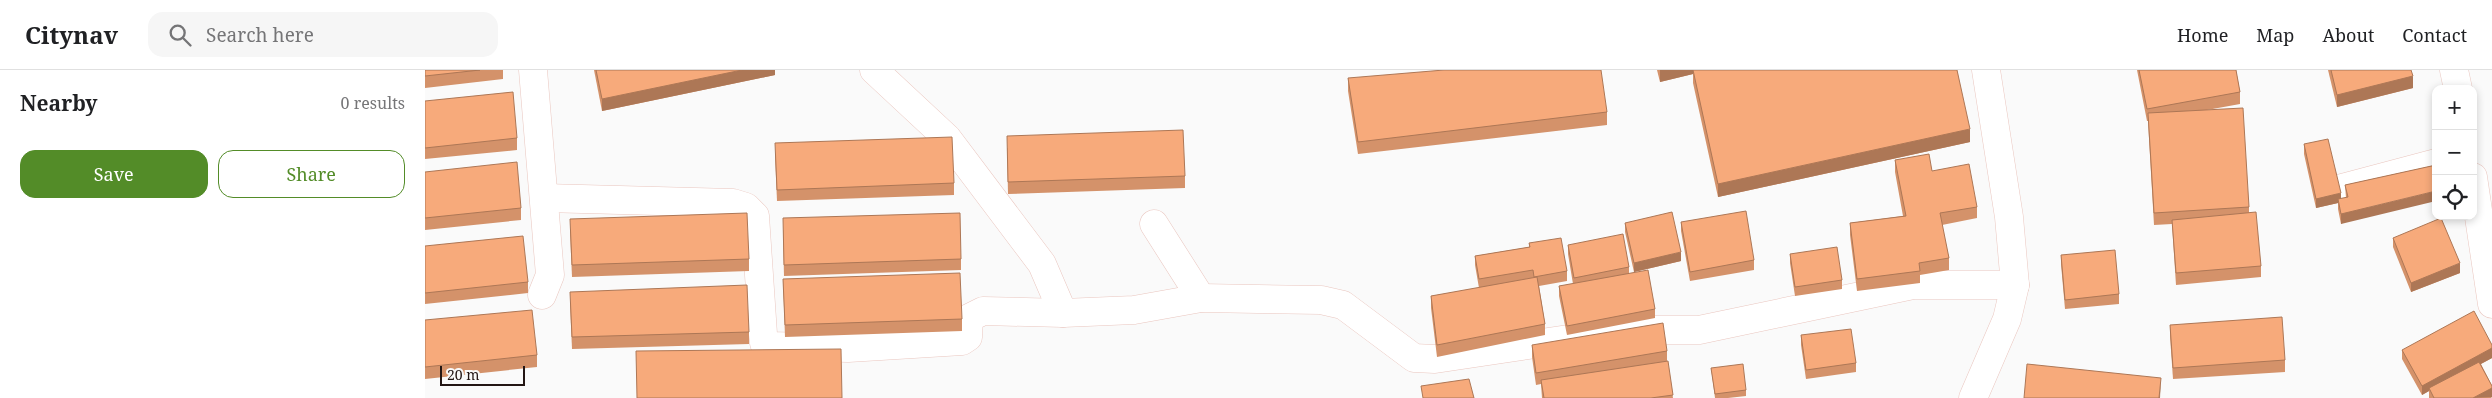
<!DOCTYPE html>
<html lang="en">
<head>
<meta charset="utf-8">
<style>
	:root { --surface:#fff; --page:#f6f6f6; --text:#202124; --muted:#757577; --line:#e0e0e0; --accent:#538c28 }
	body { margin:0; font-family:"Noto Serif",serif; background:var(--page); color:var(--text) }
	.controls { position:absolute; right:15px; top:15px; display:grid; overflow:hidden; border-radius:10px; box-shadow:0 2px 8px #0003 }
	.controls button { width:45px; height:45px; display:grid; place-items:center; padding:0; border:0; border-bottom:1px solid var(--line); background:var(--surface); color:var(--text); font:25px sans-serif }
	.scale { position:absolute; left:15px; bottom:12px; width:85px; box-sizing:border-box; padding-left:5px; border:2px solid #231614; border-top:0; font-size:14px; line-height:18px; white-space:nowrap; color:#231614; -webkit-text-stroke:4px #fafafa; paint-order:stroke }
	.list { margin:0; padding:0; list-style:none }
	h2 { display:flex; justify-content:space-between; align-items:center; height:65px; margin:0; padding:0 20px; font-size:21px }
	h2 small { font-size:16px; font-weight:400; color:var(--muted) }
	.actions { display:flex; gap:10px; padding:15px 20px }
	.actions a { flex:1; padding:11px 0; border:1px solid var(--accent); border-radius:15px; text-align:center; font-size:18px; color:var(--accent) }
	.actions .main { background:var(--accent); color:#fff }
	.icon { flex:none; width:28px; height:28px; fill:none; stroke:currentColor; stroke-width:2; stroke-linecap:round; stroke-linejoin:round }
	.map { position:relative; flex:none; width:2067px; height:328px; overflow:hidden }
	header { display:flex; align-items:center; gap:30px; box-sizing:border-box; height:70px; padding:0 25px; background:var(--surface); border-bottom:1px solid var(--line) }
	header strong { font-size:24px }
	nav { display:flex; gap:28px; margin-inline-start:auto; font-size:18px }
	.search { width:350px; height:45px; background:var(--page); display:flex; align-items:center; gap:12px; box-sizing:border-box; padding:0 18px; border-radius:15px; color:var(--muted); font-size:19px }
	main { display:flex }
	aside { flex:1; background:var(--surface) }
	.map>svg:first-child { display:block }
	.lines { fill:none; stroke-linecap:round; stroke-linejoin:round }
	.minor-casing { stroke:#eac6bf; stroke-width:29 }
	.minor { stroke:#fff; stroke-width:28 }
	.wall { fill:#d4926a }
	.shaded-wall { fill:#ad7756 }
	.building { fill:#f7aa7b; stroke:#ad7756 }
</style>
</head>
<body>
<header>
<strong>Citynav</strong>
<div class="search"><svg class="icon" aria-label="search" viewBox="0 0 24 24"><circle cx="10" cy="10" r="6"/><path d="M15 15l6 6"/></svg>Search here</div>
<nav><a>Home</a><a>Map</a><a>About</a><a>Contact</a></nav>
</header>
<main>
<aside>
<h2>Nearby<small>0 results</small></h2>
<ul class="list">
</ul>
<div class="actions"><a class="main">Save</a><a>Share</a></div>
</aside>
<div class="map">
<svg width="2067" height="328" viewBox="0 0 2067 328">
	<rect width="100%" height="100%" fill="#fafafa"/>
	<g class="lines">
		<g class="minor-casing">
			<g id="minor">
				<polyline points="108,0 125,205 117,225"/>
				<polyline points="449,0 522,68 617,194 638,243"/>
				<polyline points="2029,0 2033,19"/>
				<polyline points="2048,107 2067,234"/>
				<polyline points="1917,118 2011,93"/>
				<polyline points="119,128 308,133 321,137 330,146 338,264 339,273 345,276 423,278 537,271 543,267 544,248 558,241 638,243 709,240 776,228 896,230 918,235 989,288 1010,289 1204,260 1274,260 1488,215 1590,215"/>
				<polyline points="729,154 776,228"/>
				<polyline points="1548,328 1582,249 1590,215 1584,147 1561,0"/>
			</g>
		</g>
		<use href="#minor" class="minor"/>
	</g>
	<g class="wall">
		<polygon points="0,0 78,0 78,9 0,18"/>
		<polygon points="169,0 350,0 350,5 177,41"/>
		<polygon points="1232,0 1532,0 1545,72 1293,127 1268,13 1268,4 1235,12"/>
		<polygon points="1712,0 1811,0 1815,22 1815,34 1782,40 1824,137 1824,143 1836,196 1836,207 1751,215 1747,154 1729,155 1723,51 1722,51"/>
		<polygon points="1903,0 1986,0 1988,18 1912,37"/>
		<polygon points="923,8 1182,42 1182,55 933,84 923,21"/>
		<polygon points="0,31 92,68 92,80 0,89"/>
		<polygon points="1879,74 1916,129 1921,128 1920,115 2011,95 1916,154 1913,139 1913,133 1891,138 1879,84"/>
		<polygon points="582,78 760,106 760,118 583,124"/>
		<polygon points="350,85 529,113 529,125 352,131"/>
		<polygon points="1470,90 1507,101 1552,137 1552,148 1517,155 1524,188 1524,200 1495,205 1495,213 1432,221 1425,165 1425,153 1478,146 1470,102"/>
		<polygon points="0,102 96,138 96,150 0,160"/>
		<polygon points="1256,152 1329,190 1329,200 1265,211 1256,161"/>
		<polygon points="1200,153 1256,191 1209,202 1200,162"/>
		<polygon points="358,160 536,189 536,200 359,206"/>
		<polygon points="145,161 324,189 324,201 147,207"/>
		<polygon points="1968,168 2035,203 1986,222 1968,177"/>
		<polygon points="1104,173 1142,201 1142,211 1114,216 1120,254 1120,265 1012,287 1006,238 1006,226 1054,218 1050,195 1050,186 1104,177"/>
		<polygon points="1143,175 1204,197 1204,203 1230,239 1230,248 1142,265 1134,226 1134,216 1148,214 1143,184"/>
		<polygon points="0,176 103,212 103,223 0,234"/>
		<polygon points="1365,184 1417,210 1417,219 1370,226 1365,193"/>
		<polygon points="1636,185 1694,224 1694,234 1640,239 1636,194"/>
		<polygon points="358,209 537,249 537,261 360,267"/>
		<polygon points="145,233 324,262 324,274 147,279"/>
		<polygon points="0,250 112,285 112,297 0,309"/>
		<polygon points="1745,255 1860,290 1860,302 1748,309 1745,266"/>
		<polygon points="1376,265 1431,293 1431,302 1381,309 1376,275"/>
		<polygon points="1107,275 1242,281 1242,291 1248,328 1117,328 1116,314 1111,315 1107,287"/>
		<polygon points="2067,275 2067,288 2056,294 2067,316 2067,327 2066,328 2004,328 2004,321 1997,325 1977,289 1977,280"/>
		<polygon points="1286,298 1321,320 1321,326 1303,328 1290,328"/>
	</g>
	<g class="shaded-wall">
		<polygon points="317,0 350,0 350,5 177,41 177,29"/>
		<polygon points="1235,0 1268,0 1268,4 1235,12"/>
		<polygon points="1988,6 1988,18 1912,37 1912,25"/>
		<polygon points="1545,59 1545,72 1293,127 1293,114"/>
		<polygon points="2011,121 2011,131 1916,154 1916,144"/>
		<polygon points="1916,123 1916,133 1913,129 1913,133 1891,138 1891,129"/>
		<polygon points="1256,182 1256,191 1209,202 1209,193"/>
		<polygon points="2035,193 2035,203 1986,222 1986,213"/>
		<polygon points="2067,278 2067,288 2005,321 2004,318 2004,321 1997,325 1997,316"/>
		<polygon points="1736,308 1735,328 1734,328"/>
		<polygon points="2067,318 2067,327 2048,328"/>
	</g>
	<g class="building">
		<polygon points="0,0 55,0 0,6"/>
		<polygon points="171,0 317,0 177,29"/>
		<polygon points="1019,0 1176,0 1182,42 933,72 923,8"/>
		<polygon points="1268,0 1532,0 1545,59 1293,114"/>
		<polygon points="1714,0 1811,0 1815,22 1722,39"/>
		<polygon points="1906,0 1986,0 1988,6 1912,25"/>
		<polygon points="88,22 92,68 0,78 0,31"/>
		<polygon points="1818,38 1824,137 1729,143 1723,43"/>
		<polygon points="758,60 760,106 583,112 582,66"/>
		<polygon points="527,67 529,113 352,120 350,73"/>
		<polygon points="1903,69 1916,123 1891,129 1879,74"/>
		<polygon points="1504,84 1507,101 1544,94 1552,137 1515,143 1524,188 1494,193 1495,201 1432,209 1425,153 1481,146 1470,90"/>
		<polygon points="92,92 96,138 0,148 0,102"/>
		<polygon points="2011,95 2011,121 1916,144 1913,129 1923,127 1920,115"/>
		<polygon points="1321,141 1329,190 1265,202 1256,152"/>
		<polygon points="1247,142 1256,182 1209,193 1200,153"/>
		<polygon points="1831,142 1836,196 1751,203 1747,150"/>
		<polygon points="322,143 324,189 147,195 145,149"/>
		<polygon points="535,143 536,189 359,195 358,148"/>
		<polygon points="2016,148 2035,193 1986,213 1968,168"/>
		<polygon points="1198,164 1204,197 1149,208 1143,175"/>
		<polygon points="98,166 103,212 0,223 0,176"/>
		<polygon points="1136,168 1142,201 1109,207 1108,200 1054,209 1050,186 1105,177 1104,173"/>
		<polygon points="1412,177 1417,210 1370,217 1365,184"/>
		<polygon points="1690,180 1694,224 1640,230 1636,185"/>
		<polygon points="1223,200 1230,239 1142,256 1134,216"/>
		<polygon points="535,203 537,249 360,255 358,209"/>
		<polygon points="1112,207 1120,254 1012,275 1006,226"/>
		<polygon points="322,215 324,262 147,267 145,222"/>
		<polygon points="107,240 112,285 0,297 0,250"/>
		<polygon points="2049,241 2067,275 2067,278 1997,316 1977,280"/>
		<polygon points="1857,247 1860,290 1748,298 1745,255"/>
		<polygon points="1238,253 1242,281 1111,303 1107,275"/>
		<polygon points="1426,259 1431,293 1381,300 1376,265"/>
		<polygon points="416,279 417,328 212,328 211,281"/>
		<polygon points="1243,291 1248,325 1226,328 1119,328 1116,310"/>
		<polygon points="2054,292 2067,316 2067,318 2048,328 2009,328 2004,318"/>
		<polygon points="1318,294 1321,320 1290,324 1286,298"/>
		<polygon points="1602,294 1736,308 1734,328 1599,328"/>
		<polygon points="1044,309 1049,328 998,328 996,316"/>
	</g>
</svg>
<div class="controls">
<button>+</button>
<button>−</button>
<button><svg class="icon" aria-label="locate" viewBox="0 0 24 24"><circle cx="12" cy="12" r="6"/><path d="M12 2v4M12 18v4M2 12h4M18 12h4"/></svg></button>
</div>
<div class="scale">20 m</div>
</div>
</main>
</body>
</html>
